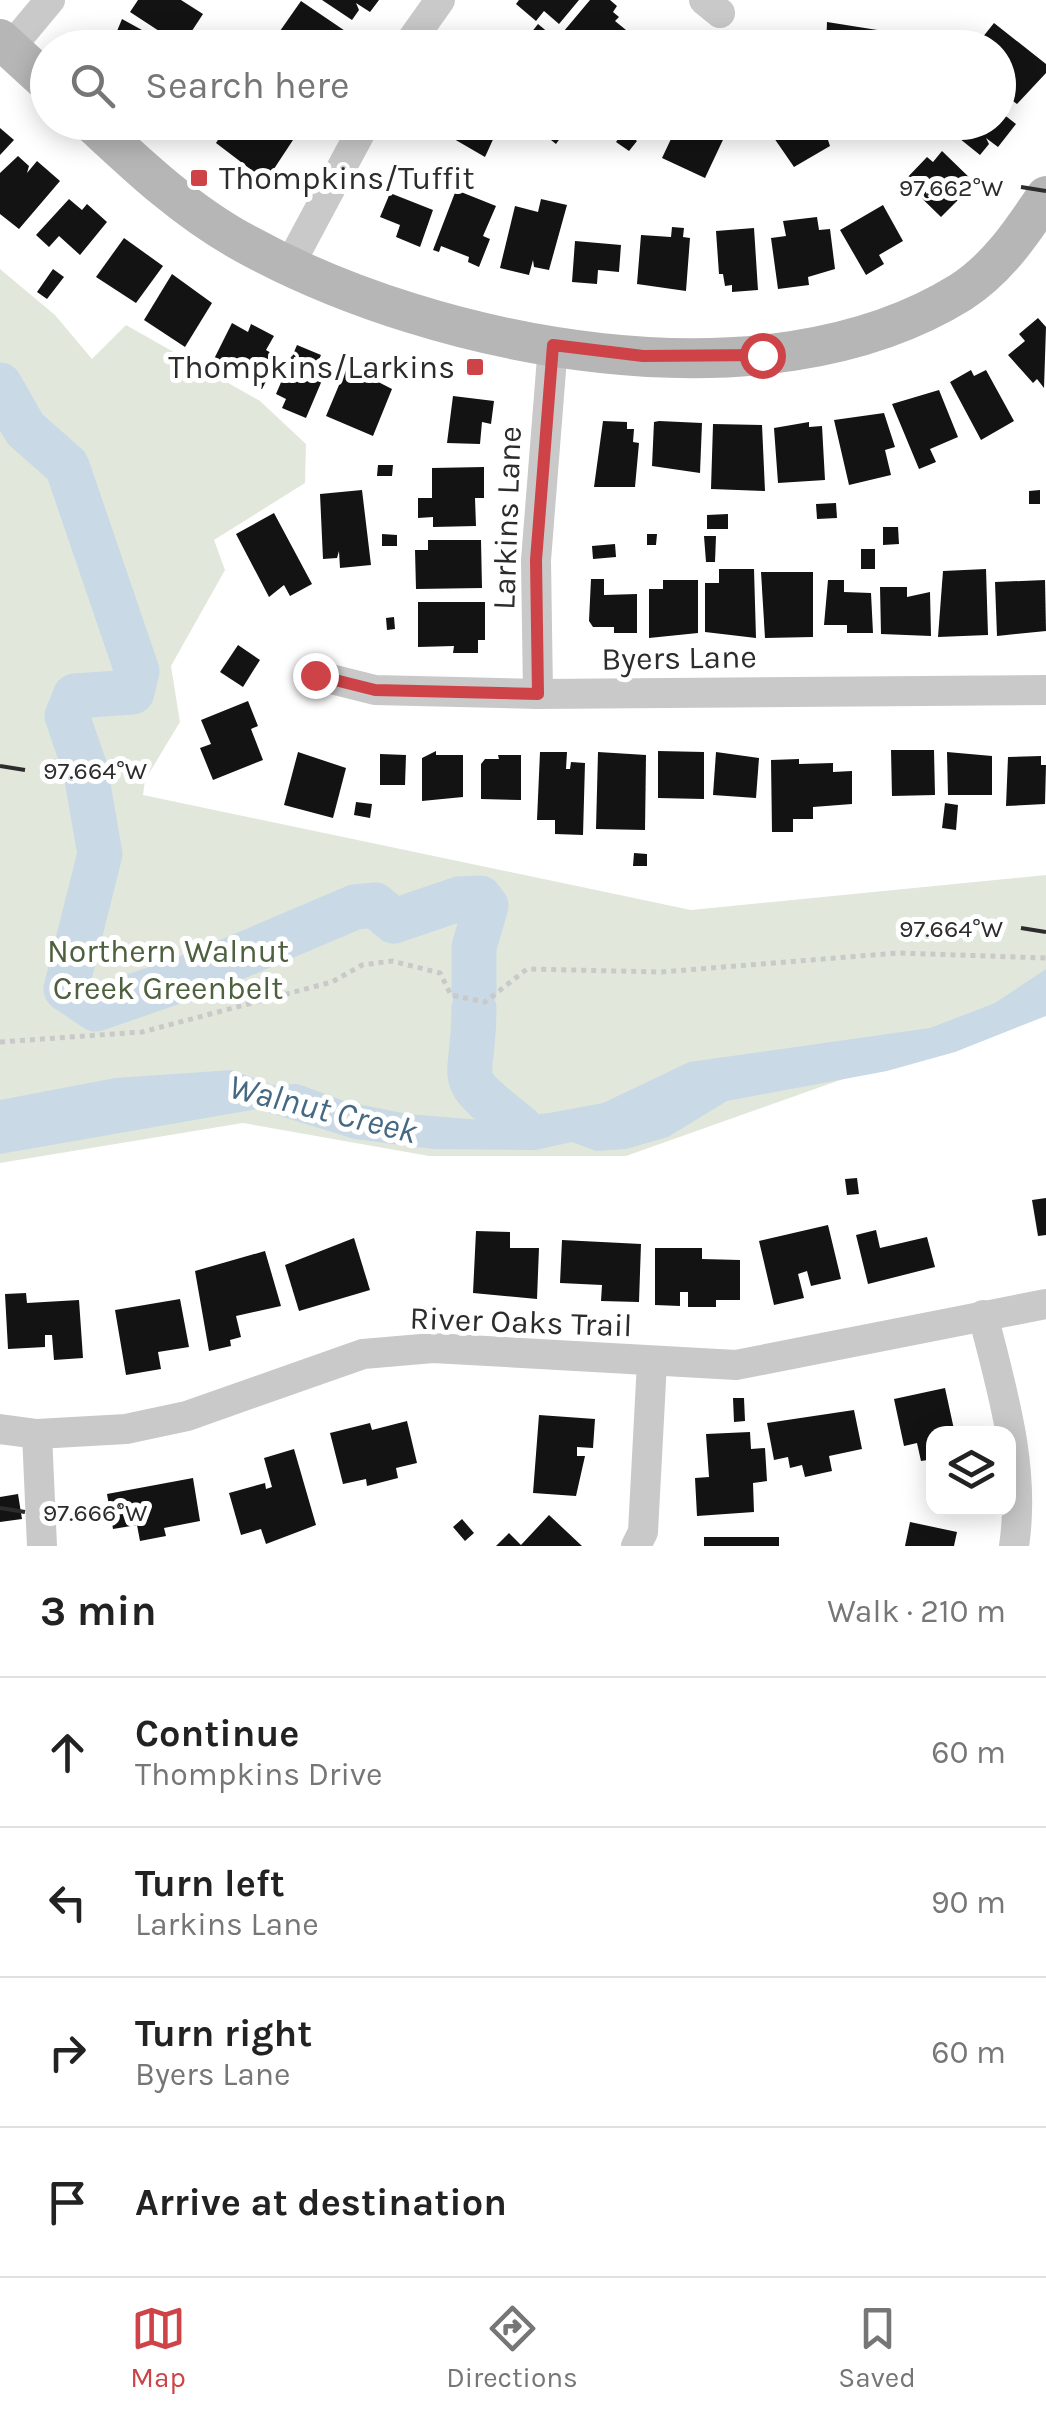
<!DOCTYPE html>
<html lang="en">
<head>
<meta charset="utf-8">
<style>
	:root { --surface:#fff; --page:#f6f6f6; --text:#222; --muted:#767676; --line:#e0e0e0; --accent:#ce4347 }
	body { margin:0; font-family:Karla,sans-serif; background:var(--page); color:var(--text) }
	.controls { position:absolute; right:30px; bottom:30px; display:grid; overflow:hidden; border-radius:20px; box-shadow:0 5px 25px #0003 }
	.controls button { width:90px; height:90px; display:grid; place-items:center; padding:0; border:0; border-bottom:2px solid var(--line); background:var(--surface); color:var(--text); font:50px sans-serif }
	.stop { position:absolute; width:30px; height:30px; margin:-22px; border:8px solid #ce4347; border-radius:50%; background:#fff }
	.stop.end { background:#ce4347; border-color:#fff; box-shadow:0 2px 10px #0008 }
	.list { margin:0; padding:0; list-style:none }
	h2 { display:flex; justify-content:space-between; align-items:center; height:130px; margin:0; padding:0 40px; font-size:42px }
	h2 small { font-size:32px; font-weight:400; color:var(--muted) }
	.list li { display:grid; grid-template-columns:65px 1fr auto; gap:30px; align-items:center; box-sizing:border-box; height:150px; padding:0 40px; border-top:2px solid var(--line) }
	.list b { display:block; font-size:38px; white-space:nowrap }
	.list p { margin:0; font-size:32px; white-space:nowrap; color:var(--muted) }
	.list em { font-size:32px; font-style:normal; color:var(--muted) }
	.icon { flex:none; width:55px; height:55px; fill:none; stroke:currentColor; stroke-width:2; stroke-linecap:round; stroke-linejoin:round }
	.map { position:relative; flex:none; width:1046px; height:1546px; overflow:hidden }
	.search { position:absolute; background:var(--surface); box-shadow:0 5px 25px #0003; left:30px; right:30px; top:30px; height:110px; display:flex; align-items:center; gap:25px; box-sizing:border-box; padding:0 35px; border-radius:55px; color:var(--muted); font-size:38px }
	.sheet { height:730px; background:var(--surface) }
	nav { display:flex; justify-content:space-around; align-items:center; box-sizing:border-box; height:140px; border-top:2px solid var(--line); background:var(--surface); font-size:28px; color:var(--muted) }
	nav a { display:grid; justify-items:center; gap:5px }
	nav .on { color:var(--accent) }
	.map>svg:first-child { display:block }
	.green { fill:#e1e8db }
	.water { fill:#c9d9e6 }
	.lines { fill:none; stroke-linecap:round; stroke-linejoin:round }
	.river { stroke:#c9d9e6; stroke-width:45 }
	.building { fill:#131313 }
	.path { stroke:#c9c9c9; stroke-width:5; stroke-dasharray:5 5; stroke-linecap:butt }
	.street { stroke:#c9c9c9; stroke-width:30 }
	.secondary { stroke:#b6b6b6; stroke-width:40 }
	.route { stroke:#ce4347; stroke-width:12 }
	.ticks { fill:none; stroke:#2c2c2c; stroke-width:4 }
	.poi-dot { fill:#ce4347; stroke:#fff; stroke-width:4 }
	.labels { text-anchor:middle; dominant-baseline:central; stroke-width:10; stroke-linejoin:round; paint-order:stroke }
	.poi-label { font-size:32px; fill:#2c2c2c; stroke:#fff; text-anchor:start }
	.street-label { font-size:32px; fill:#2c2c2c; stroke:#fff }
	.park-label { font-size:32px; fill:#4e613f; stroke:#fff }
	.water-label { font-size:35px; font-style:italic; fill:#456883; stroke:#fff }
	.ticks-label { font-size:25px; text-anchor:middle; fill:#2c2c2c; stroke:#fff; stroke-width:10; stroke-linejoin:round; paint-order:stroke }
</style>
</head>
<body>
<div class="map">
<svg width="1046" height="1546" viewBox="0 0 1046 1546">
	<rect width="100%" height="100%" fill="#fff"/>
	<polygon class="green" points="0,269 55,315 92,359 126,325 260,401 306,444 305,483 214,540 225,570 171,666 180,722 145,780 143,795 691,910 1046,875 1046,1007 626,1156 429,1156 243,1123 0,1163"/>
	<polygon class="water" points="1046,969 1046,1016 955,1052 887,1071 727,1101 668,1137 626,1149 596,1151 572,1142 536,1150 433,1149 354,1139 258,1109 0,1154 0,1100 115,1078 232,1070 272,1085 298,1084 347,1102 408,1114 481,1120 549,1113 603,1103 689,1062 930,1028 995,1003"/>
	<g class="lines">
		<g class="river">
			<polyline points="0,385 25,429 67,466 137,671 132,692 75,696 67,716 85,768 100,854 66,989 96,1009 200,973 355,907 375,905 394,921 459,899 480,898 486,906 474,947 474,992"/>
			<path d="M474 1008C474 1089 449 1071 520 1127"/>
		</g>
	</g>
	<g class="building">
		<polygon points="138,0 181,0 203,14 182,46 130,12"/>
		<polygon points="322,0 379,0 370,12 356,3 359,10 352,20"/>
		<polygon points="519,0 579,0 559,24 544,11 536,21 516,4"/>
		<polygon points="590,0 610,0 617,6 613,12 619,17 615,21 637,39 630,48 584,48 564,31"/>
		<polygon points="301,1 354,37 347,48 305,48 280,31"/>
		<polygon points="122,19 151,35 170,48 110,48"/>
		<polygon points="827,22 890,32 887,48 826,48"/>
		<polygon points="994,23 1046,64 1046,73 1017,104 998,90 998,48 982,38"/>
		<polygon points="538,24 550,34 543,43 531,33"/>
		<polygon points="500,32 520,48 488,48"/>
		<polygon points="998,110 1016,124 998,147 986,138 989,144 980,155 939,122 998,122"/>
		<polygon points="229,122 264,122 293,140 266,181 216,143"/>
		<polygon points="438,122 501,122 485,157 435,128"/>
		<polygon points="538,122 549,126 542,135 533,128"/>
		<polygon points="550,122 570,124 556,144 546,136 554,125"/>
		<polygon points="679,122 719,122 729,127 705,178 662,158"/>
		<polygon points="763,122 822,122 830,146 794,167"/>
		<polygon points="0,128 14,140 0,155"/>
		<polygon points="624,131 637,141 629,151 616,142"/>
		<polygon points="942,151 974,182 967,190 971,194 965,200 961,197 941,217 904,181 927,157 933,162"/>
		<polygon points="18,156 29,166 27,173 37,161 60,181 19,229 0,214 0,173"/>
		<polygon points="456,190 496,206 483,236 490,239 479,267 468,262 469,257 441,246 439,252 433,250"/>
		<polygon points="390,193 433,210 420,247 396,237 400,225 380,217"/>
		<polygon points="69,199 82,210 87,204 107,222 80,255 59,236 49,247 36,235"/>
		<polygon points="541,199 567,205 549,270 534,267 533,260 529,275 500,268 515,206 538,212"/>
		<polygon points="883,205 903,241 879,255 884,264 866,275 840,230"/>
		<polygon points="817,217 819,230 830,229 835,269 808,277 809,285 778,289 771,238 786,236 783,221"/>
		<polygon points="672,227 684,228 683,237 690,238 686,291 637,284 641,235 671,237"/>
		<polygon points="754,228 758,290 732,292 732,285 725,286 723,274 719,274 716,231"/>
		<polygon points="124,238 163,266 136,303 96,277"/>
		<polygon points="575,241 621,245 619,272 598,270 597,284 572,282"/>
		<polygon points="53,269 64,277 47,299 37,292"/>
		<polygon points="172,274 212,303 185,347 144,320"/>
		<polygon points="1038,318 1046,327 1044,388 1037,379 1033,383 1008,355 1025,341 1019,334"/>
		<polygon points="232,323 248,332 251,324 274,336 266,350 278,357 262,389 212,363"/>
		<polygon points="297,345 321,355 318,362 324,364 318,376 323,378 306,418 282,408 286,399 276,394"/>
		<polygon points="347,366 392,389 373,436 326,416"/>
		<polygon points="971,370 974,376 986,370 1014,421 981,440 950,382"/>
		<polygon points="939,390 958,437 930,449 936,462 919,469 892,404"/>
		<polygon points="453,396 494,401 491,424 482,422 480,444 447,443"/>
		<polygon points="884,413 895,447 885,450 891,475 849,485 834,420"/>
		<polygon points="603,421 627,422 627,429 634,429 633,442 639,443 635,487 594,487"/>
		<polygon points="659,421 702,423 700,473 652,466 654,422"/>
		<polygon points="809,422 809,427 822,426 825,480 778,483 774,428"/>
		<polygon points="713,424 762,425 765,491 711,489"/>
		<polygon points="378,465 393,465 392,476 377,476"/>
		<polygon points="484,467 484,498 475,498 476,526 433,527 433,517 418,518 418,498 432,498 432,468"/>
		<polygon points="362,490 371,565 340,568 339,551 337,558 323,559 320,494"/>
		<polygon points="1040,490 1040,504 1029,504 1029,491"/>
		<polygon points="836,503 837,518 817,519 816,504"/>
		<polygon points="274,513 312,584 290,596 284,585 269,597 236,534"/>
		<polygon points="728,514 728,529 707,529 707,515"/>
		<polygon points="883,527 898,527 899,544 883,545"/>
		<polygon points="382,534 397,535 397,546 382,546"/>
		<polygon points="647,534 657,534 656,545 647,545"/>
		<polygon points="704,536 716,536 715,562 706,562"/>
		<polygon points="428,540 481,540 482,588 416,589 415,550 428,550"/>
		<polygon points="615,544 616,557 593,559 592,546"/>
		<rect x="861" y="549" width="14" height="20"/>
		<polygon points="719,569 754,569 756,638 705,632 705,583 719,583"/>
		<polygon points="986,569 988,635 938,637 943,571"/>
		<polygon points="761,572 813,572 813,637 765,638"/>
		<polygon points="591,579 604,579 604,595 637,594 637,633 614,633 614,627 593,627 589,621"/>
		<polygon points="663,580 698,580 698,633 649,638 649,589 663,589"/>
		<polygon points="828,580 844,580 844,592 871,593 873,633 847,633 847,625 824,625"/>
		<polygon points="1045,580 1046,631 997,636 995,582"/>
		<polygon points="880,587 907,587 907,597 930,592 931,636 881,634"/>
		<polygon points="418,602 485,602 485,640 478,640 478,653 453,653 454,646 418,647"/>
		<polygon points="394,617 395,629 387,630 386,618"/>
		<polygon points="238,645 260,660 243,687 220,672"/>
		<polygon points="248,701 258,726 251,729 263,760 213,780 200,748 211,744 201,720"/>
		<polygon points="891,750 934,750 935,795 892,796"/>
		<polygon points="436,751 436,755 463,755 463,797 422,801 422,758"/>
		<polygon points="658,751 704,752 704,799 658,798"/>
		<polygon points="298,752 346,768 333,818 284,805"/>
		<polygon points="540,752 567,752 566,769 570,769 571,762 585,763 583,835 555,834 555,820 537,820"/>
		<polygon points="598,752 646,755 645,830 596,829"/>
		<polygon points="716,752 759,758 756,798 713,795"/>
		<polygon points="947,752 992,756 992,795 948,795"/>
		<polygon points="380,754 406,755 405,785 380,785"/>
		<polygon points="498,755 521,755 521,800 481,799 481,764 485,759 499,759"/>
		<polygon points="1041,756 1041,765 1046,765 1045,804 1006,806 1008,757"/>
		<polygon points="799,759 799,764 833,763 833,772 852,771 852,804 813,807 813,819 793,819 793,832 772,832 771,760"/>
		<polygon points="356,802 372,804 370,818 354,815"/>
		<polygon points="945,803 958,805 956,830 942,828"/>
		<polygon points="634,853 647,854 647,866 633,866"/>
		<polygon points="857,1178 859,1194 847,1195 845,1179"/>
		<polygon points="1046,1198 1046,1235 1038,1236 1032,1200"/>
		<polygon points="828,1225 841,1279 811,1286 807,1271 798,1274 804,1298 774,1305 759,1241"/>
		<polygon points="876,1230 880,1248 927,1237 935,1267 868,1284 856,1235"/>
		<polygon points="476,1231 510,1232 510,1248 539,1248 537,1299 473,1293"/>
		<polygon points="354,1238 370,1290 299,1311 285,1265"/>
		<polygon points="562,1240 641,1244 639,1302 601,1301 602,1285 560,1283"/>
		<polygon points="655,1248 702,1248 702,1259 740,1260 740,1300 716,1300 716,1307 688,1307 688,1292 680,1292 680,1306 655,1305"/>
		<polygon points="265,1251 281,1306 236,1316 241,1337 230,1340 231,1346 209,1351 195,1271"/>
		<polygon points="26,1293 27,1303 79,1300 83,1358 54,1360 52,1335 45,1335 45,1347 8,1349 5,1294"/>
		<polygon points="180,1299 189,1347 158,1352 161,1369 126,1375 115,1310"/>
		<polygon points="945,1388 955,1434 934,1434 934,1459 921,1461 917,1443 904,1446 894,1399"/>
		<polygon points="733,1398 744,1398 745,1421 734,1422"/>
		<polygon points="854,1410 862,1449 829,1456 832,1471 805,1477 802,1465 790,1468 788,1457 774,1460 767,1423"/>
		<polygon points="539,1415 595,1419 593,1448 577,1447 577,1456 585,1456 576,1496 533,1493"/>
		<polygon points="407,1421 417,1463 396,1468 398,1478 367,1486 366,1479 343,1484 330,1433 370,1423 372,1430"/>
		<polygon points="750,1432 751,1449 765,1448 767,1481 753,1483 754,1512 697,1516 695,1478 709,1477 706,1434"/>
		<polygon points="294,1449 316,1525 266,1544 261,1529 241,1535 229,1493 265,1483 266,1489 272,1487 264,1458"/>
		<polygon points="193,1478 200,1521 164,1528 166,1536 140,1541 137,1525 113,1529 107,1494"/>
		<polygon points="18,1494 22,1519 0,1522 0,1497"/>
		<polygon points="549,1515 582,1546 496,1546 509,1533 521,1545"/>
		<polygon points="462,1519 474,1533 465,1541 453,1527"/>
		<polygon points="910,1522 957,1532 954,1546 905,1546"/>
		<rect x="704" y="1537" width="75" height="9"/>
	</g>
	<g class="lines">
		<polyline class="path" points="0,1042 142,1032 332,982 362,965 392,961 440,973 451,995 485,1002 527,969 661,972 898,953 1046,958"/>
		<g class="street">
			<polyline points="704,0 720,13"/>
			<polyline points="10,48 50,0"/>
			<polyline points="406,48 440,0"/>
			<polyline points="289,266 366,122"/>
			<polyline points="315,675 375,690 538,694 1046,690"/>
			<polyline points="538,694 536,560 553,345"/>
			<path d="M983 1315C1002 1391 1026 1467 1014 1546"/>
			<polyline points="0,1429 37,1434 126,1429 187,1416 363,1354 433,1348 736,1365 1046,1304"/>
			<polyline points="37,1434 42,1546"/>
			<polyline points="636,1546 643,1532 652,1362"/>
		</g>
		<g class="secondary">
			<polyline points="0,39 48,83"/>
			<path d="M91 122C139 167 188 213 246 244 437 349 765 414 961 292 998 268 1022 232 1046 196"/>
		</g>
	</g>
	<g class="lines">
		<polyline class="route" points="315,675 375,690 538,694 536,560 553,345 643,356 762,355"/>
	</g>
	<path class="ticks" d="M1021 187 1046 191M0 766 25 770M1021 928 1046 932M0 1508 25 1512"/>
	<g class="poi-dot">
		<rect x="189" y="168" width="20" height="20" rx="5"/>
		<rect x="465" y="357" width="20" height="20" rx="5"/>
	</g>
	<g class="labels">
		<g class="poi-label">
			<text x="219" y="178">Thompkins/Tuffit</text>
			<text x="455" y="367" text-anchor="end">Thompkins/Larkins</text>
		</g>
		<g class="street-label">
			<text transform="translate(507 518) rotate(-88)">Larkins Lane</text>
			<text transform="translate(679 658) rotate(-1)">Byers Lane</text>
			<text transform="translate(521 1322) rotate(2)">River Oaks Trail</text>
		</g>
		<g class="park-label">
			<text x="168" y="951">Northern Walnut<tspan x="168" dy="37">Creek Greenbelt</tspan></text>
		</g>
		<g class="water-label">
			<text transform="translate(323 1109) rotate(14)">Walnut Creek</text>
		</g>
	</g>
	<g class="ticks-label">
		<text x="951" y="196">97.662°W</text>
		<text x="95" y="779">97.664°W</text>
		<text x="951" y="937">97.664°W</text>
		<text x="95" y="1521">97.666°W</text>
	</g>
</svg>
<div class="controls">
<button><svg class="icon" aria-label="layers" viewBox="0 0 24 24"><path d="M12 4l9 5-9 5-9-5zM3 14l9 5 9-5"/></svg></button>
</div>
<div class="stop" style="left:762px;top:355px"></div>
<div class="stop end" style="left:315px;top:675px"></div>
<div class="search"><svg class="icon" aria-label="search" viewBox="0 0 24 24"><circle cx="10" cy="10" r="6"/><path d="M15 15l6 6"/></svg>Search here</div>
</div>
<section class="sheet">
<h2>3 min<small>Walk · 210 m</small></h2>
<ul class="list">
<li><svg class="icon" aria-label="ahead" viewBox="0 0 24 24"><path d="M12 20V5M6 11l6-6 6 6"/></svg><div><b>Continue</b><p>Thompkins Drive</p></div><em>60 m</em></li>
<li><svg class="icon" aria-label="left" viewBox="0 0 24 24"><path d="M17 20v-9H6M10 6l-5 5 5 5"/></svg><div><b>Turn left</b><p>Larkins Lane</p></div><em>90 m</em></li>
<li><svg class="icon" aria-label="right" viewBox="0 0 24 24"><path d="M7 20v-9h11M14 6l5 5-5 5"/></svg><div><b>Turn right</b><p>Byers Lane</p></div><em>60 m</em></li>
<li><svg class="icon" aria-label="arrive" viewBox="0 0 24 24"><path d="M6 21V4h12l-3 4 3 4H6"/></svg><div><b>Arrive at destination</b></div></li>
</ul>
</section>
<nav>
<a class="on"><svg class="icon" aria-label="map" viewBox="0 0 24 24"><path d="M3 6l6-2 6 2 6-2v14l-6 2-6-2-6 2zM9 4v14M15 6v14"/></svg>Map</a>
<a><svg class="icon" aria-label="directions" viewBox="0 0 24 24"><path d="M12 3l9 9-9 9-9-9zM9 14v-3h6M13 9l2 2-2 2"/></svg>Directions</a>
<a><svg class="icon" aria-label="saved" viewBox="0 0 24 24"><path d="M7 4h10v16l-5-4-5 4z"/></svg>Saved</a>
</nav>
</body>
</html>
